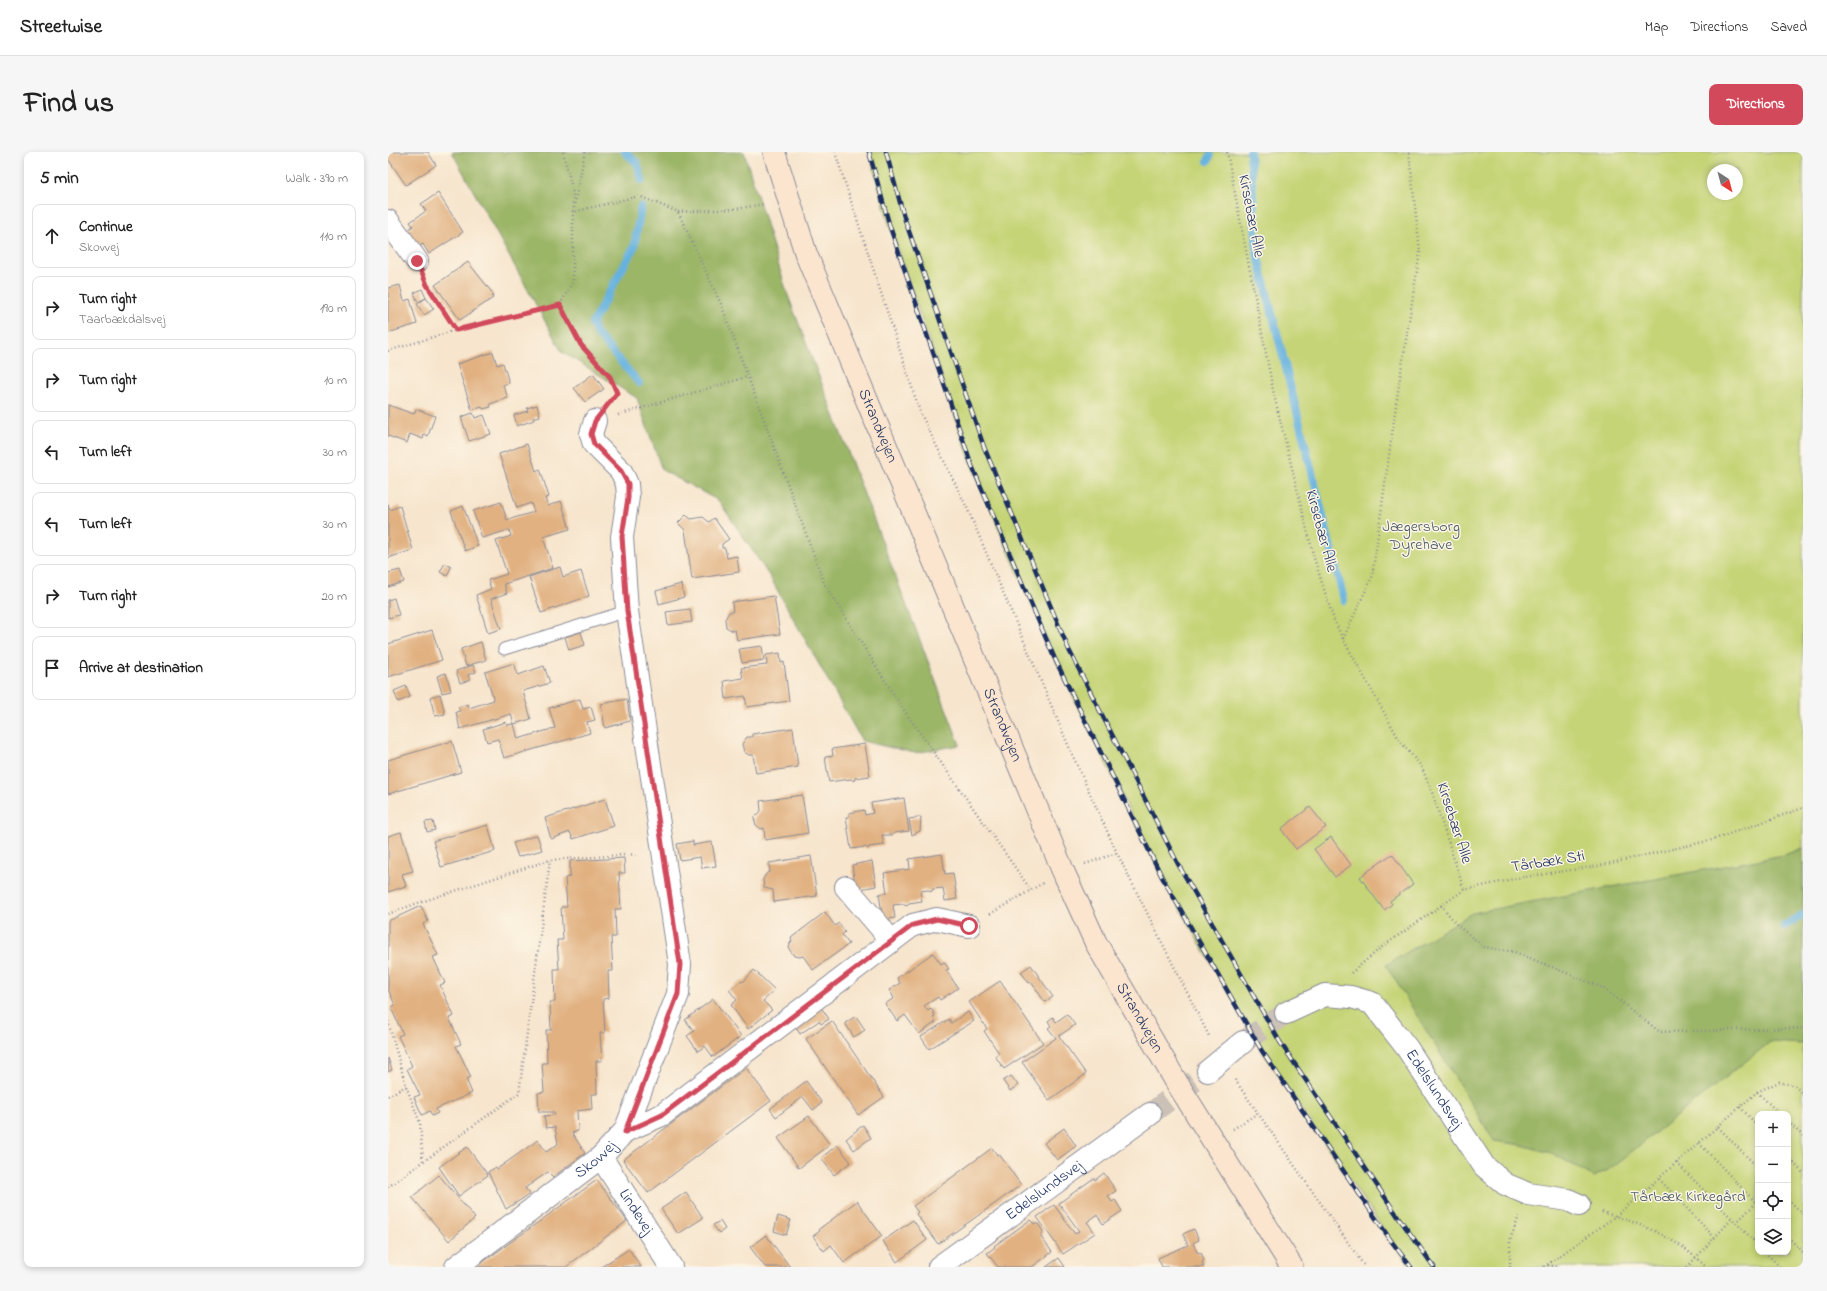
<!DOCTYPE html>
<html lang="en">
<head>
<meta charset="utf-8">
<style>
	:root { --surface:#fff; --page:#f6f6f6; --text:#222; --muted:#767676; --line:#e0e0e0; --accent:#d1495b }
	body { margin:0; font-family:"Indie Flower",sans-serif; background:var(--page); color:var(--text) }
	.controls { position:absolute; right:12px; bottom:12px; display:grid; overflow:hidden; border-radius:8px; box-shadow:0 2px 6px #0003 }
	.controls button { width:36px; height:36px; display:grid; place-items:center; padding:0; border:0; border-bottom:1px solid var(--line); background:var(--surface); color:var(--text); font:20px sans-serif }
	.compass { position:absolute; left:1319px; top:12px; width:36px; height:36px; border-radius:50%; background:var(--surface); box-shadow:0 2px 6px #0003; rotate:144deg }
	.stop { position:absolute; width:12px; height:12px; margin:-9px; border:3px solid #d1495b; border-radius:50%; background:#fff }
	.stop.end { background:#d1495b; border-color:#fff; box-shadow:0 1px 4px #0008 }
	.list { margin:0; padding:0; list-style:none }
	h2 { display:flex; justify-content:space-between; align-items:center; height:52px; margin:0; padding:0 16px; font-size:17px }
	h2 small { font-size:13px; font-weight:400; color:var(--muted) }
	.list li { display:grid; grid-template-columns:26px 1fr auto; gap:12px; align-items:center; box-sizing:border-box; height:64px; margin:0 8px 8px; padding:0 8px; border:1px solid var(--line); border-radius:8px }
	.list b { display:block; font-size:15px; white-space:nowrap }
	.list p { margin:0; font-size:13px; white-space:nowrap; color:var(--muted) }
	.list em { font-size:13px; font-style:normal; color:var(--muted) }
	.icon { flex:none; width:22px; height:22px; fill:none; stroke:currentColor; stroke-width:2; stroke-linecap:round; stroke-linejoin:round }
	.map { position:relative; flex:none; width:1415px; height:1115px; overflow:hidden; border-radius:8px }
	header { display:flex; align-items:center; gap:24px; box-sizing:border-box; height:56px; padding:0 20px; background:var(--surface); border-bottom:1px solid var(--line) }
	header strong { font-size:19px }
	nav { display:flex; gap:22px; margin-inline-start:auto; font-size:14px }
	.intro { display:flex; align-items:center; justify-content:space-between; box-sizing:border-box; height:96px; padding:0 24px }
	h1 { margin:0; font-size:28px }
	.button { padding:10px 18px; border-radius:8px; background:var(--accent); color:#fff; font-size:14px; font-weight:700 }
	main { display:flex; gap:24px; padding:0 24px }
	aside { flex:1; background:var(--surface); border-radius:8px; box-shadow:0 2px 6px #0003 }
	.map>svg:first-child { display:block }
	.green { fill:#c5d476; stroke:#70826a; fill-rule:evenodd }
	.forest { fill:#9cb667; stroke:#5c7262 }
	.lines { fill:none; stroke-linecap:round; stroke-linejoin:round }
	.stream { stroke:#66b2df; stroke-width:8 }
	.building { fill:#e1b181 }
	.minor-tunnel { stroke:#cbc1b7; stroke-width:22; stroke-dasharray:22 11; stroke-linecap:butt }
	.service-casing { stroke:#898a96; stroke-width:13 }
	.minor-casing { stroke:#898a96; stroke-width:24 }
	.secondary-casing { stroke:#898a96; stroke-width:24 }
	.path { stroke:#898a96; stroke-width:2.5; stroke-dasharray:1 3; stroke-linecap:butt }
	.service { stroke:#fff; stroke-width:11 }
	.minor { stroke:#fff; stroke-width:22 }
	.secondary { stroke:#fbe5cf; stroke-width:22 }
	.rail-casing { stroke:#1b2f5e; stroke-width:4.5 }
	.rail { stroke:#fcf5e5; stroke-width:3; stroke-dasharray:9; stroke-linecap:butt }
	.route { stroke:#d1495b; stroke-width:5 }
	.labels { text-anchor:middle; dominant-baseline:central; stroke-width:3; stroke-linejoin:round; paint-order:stroke }
	.street-label { font-size:16px; fill:#1b2f5e; stroke:#fcf5e5 }
	.park-label { font-size:16px; fill:#465864; stroke:#fcf5e5 }
</style>
</head>
<body>
<header>
<strong>Streetwise</strong>
<nav><a>Map</a><a>Directions</a><a>Saved</a></nav>
</header>
<div class="intro"><h1>Find us</h1><a class="button">Directions</a></div>
<main>
<aside>
<h2>5 min<small>Walk · 390 m</small></h2>
<ul class="list">
<li><svg class="icon" aria-label="ahead" viewBox="0 0 24 24"><path d="M12 20V5M6 11l6-6 6 6"/></svg><div><b>Continue</b><p>Skovvej</p></div><em>110 m</em></li>
<li><svg class="icon" aria-label="right" viewBox="0 0 24 24"><path d="M7 20v-9h11M14 6l5 5-5 5"/></svg><div><b>Turn right</b><p>Taarbækdalsvej</p></div><em>190 m</em></li>
<li><svg class="icon" aria-label="right" viewBox="0 0 24 24"><path d="M7 20v-9h11M14 6l5 5-5 5"/></svg><div><b>Turn right</b></div><em>10 m</em></li>
<li><svg class="icon" aria-label="left" viewBox="0 0 24 24"><path d="M17 20v-9H6M10 6l-5 5 5 5"/></svg><div><b>Turn left</b></div><em>30 m</em></li>
<li><svg class="icon" aria-label="left" viewBox="0 0 24 24"><path d="M17 20v-9H6M10 6l-5 5 5 5"/></svg><div><b>Turn left</b></div><em>30 m</em></li>
<li><svg class="icon" aria-label="right" viewBox="0 0 24 24"><path d="M7 20v-9h11M14 6l5 5-5 5"/></svg><div><b>Turn right</b></div><em>20 m</em></li>
<li><svg class="icon" aria-label="arrive" viewBox="0 0 24 24"><path d="M6 21V4h12l-3 4 3 4H6"/></svg><div><b>Arrive at destination</b></div></li>
</ul>
</aside>
<div class="map">
<svg width="1415" height="1115" viewBox="0 0 1415 1115">
	<rect width="100%" height="100%" fill="#fcf5e5"/>
	<filter id="ink" filterUnits="userSpaceOnUse"><feTurbulence type="fractalNoise" baseFrequency=".025" numOctaves="2"/><feDisplacementMap in="SourceGraphic" scale="8" xChannelSelector="R" yChannelSelector="G"/><feConvolveMatrix kernelMatrix="1 2 1 2 8 2 1 2 1" color-interpolation-filters="sRGB"/></filter>
	<filter id="wash" filterUnits="userSpaceOnUse"><feTurbulence type="fractalNoise" baseFrequency=".012" numOctaves="4" result="noise"/><feDisplacementMap in="SourceGraphic" scale="16" xChannelSelector="R" yChannelSelector="G"/><feGaussianBlur stdDeviation="0.9" result="paint"/><feColorMatrix in="noise" values="0 0 0 0 0 0 0 0 0 0 0 0 0 0 0 0 0 1.4 0 .05"/><feComposite in="paint" operator="in"/></filter>
	<g filter="url(#wash)">
		<rect width="100%" height="100%" fill="#f7e5cd"/>
		<path class="green" d="M481 0H1415V1115H1023L1004 1090 874 899 774 725 666 505 584 314 502 75ZM1325 18H1349V42H1325ZM1370 962H1400V1100H1370Z"/>
		<g class="forest">
			<polygon points="64,0 356,0 399,141 572,593 527,601 474,589 382,425 331,349 274,318 249,246 174,200"/>
			<polygon points="1415,696 1415,892 1382,890 1223,1016 1206,1025 1166,1002 1134,993 1106,989 998,813 1084,761 1396,703"/>
		</g>
		<g class="lines">
			<g class="stream">
				<polyline points="237,0 249,11 254,28"/>
				<polyline points="862,0 869,101 956,448"/>
				<polyline points="820,9 822,4"/>
				<polyline points="251,231 208,181 204,172 246,95 253,55"/>
				<polyline points="1396,774 1415,763"/>
			</g>
		</g>
		<g id="blocks">
			<g class="building">
				<polygon points="0,0 40,0 48,13 18,33 0,7"/>
				<polygon points="50,41 75,80 41,102 35,92 27,96 20,78 25,74 22,70 38,59 33,52"/>
				<polygon points="80,110 106,143 104,144 105,146 72,168 47,133"/>
				<polygon points="12,133 16,149 22,147 29,172 0,181 0,136"/>
				<polygon points="34,137 38,146 30,150 26,141"/>
				<polygon points="38,146 46,157 36,163 29,152"/>
				<polygon points="105,200 109,213 115,211 121,231 115,233 120,246 102,252 103,255 95,257 94,255 84,258 69,212"/>
				<polygon points="205,222 216,237 197,250 186,236"/>
				<polygon points="0,253 26,262 28,257 47,264 40,284 36,282 35,287 22,282 19,291 0,284"/>
				<polygon points="149,253 152,264 145,266 146,268 129,274 126,263 140,259 139,256"/>
				<polygon points="85,261 87,266 96,263 103,282 81,289 73,265"/>
				<polygon points="139,292 148,319 152,317 161,345 157,346 160,354 173,349 182,377 155,385 165,416 116,432 119,441 103,447 113,477 100,481 88,443 103,437 100,428 119,422 108,389 123,384 121,378 94,386 85,359 113,350 119,368 146,360 143,351 129,356 111,302"/>
				<polygon points="0,352 2,358 12,354 25,398 0,406"/>
				<polygon points="75,354 90,394 77,399 63,359"/>
				<polygon points="298,363 303,367 315,365 321,370 326,366 341,387 334,392 334,396 337,396 339,406 349,404 351,420 304,427 297,378 290,371"/>
				<polygon points="57,411 63,415 59,424 52,420"/>
				<polygon points="172,415 175,425 193,419 201,444 153,461 141,425"/>
				<polygon points="12,418 16,430 0,435 0,421"/>
				<polygon points="293,432 296,445 271,452 268,439"/>
				<polygon points="386,444 392,482 349,488 347,478 345,479 338,475 337,467 341,460 345,460 344,450"/>
				<polygon points="6,446 11,463 0,466 0,448"/>
				<polygon points="302,457 304,470 280,473 278,460"/>
				<polygon points="44,478 54,508 0,525 0,492"/>
				<polygon points="193,480 197,493 181,498 177,485"/>
				<polygon points="93,490 98,508 78,514 73,497"/>
				<polygon points="374,494 376,508 354,511 351,497"/>
				<polygon points="392,501 393,511 396,510 401,549 359,555 357,544 338,547 336,529 355,526 353,516 379,513 378,503"/>
				<polygon points="126,511 130,523 156,514 162,531 135,539 143,567 126,572 130,587 167,576 161,556 192,547 195,557 203,555 207,568 199,570 202,581 116,606 110,587 99,590 95,577 118,570 119,573 126,572 123,562 72,577 68,560 72,559 70,555 80,552 81,556 106,548 97,520"/>
				<polygon points="85,513 88,520 80,523 82,528 72,531 68,519"/>
				<polygon points="58,521 63,539 54,541 49,524"/>
				<polygon points="18,534 22,545 10,550 6,539"/>
				<polygon points="52,542 57,562 47,564 42,545"/>
				<polygon points="239,547 242,569 217,576 213,552"/>
				<polygon points="405,576 410,615 368,621 365,603 361,603 356,600 354,592 359,585 364,585 364,582"/>
				<polygon points="64,589 73,620 0,642 0,608"/>
				<polygon points="477,592 482,624 467,626 466,629 463,627 441,630 437,605 445,604 444,597"/>
				<polygon points="414,643 420,681 377,688 376,676 373,677 368,673 366,666 373,659 372,649"/>
				<polygon points="516,646 521,679 506,681 505,683 494,683 496,693 481,695 480,697 477,695 463,697 458,665 461,665 461,661 476,658 477,663 485,661 483,651"/>
				<polygon points="217,647 226,674 185,687 182,680 163,687 157,666"/>
				<polygon points="922,655 938,675 908,697 893,677"/>
				<polygon points="533,665 532,679 524,683 521,667"/>
				<polygon points="45,669 47,678 39,680 37,670"/>
				<polygon points="100,673 107,699 53,715 45,689"/>
				<polygon points="13,680 25,719 14,722 18,734 0,740 0,684"/>
				<polygon points="149,683 154,698 130,705 125,691"/>
				<polygon points="943,685 963,713 947,725 926,697"/>
				<polygon points="305,689 305,693 324,690 328,714 314,716 312,705 292,708 289,692"/>
				<polygon points="554,702 557,722 565,721 569,747 557,749 555,736 545,737 543,740 540,738 532,739 534,749 521,751 518,754 515,752 505,753 507,766 495,768 491,742 499,741 496,721 522,717 521,707"/>
				<polygon points="1004,702 1025,732 1002,749 1004,752 996,758 972,725"/>
				<polygon points="423,704 429,744 386,750 385,738 376,736 375,727 379,721 382,720 381,711"/>
				<polygon points="236,706 237,721 231,721 233,757 227,757 228,785 223,785 225,819 220,819 221,846 215,847 217,881 212,881 214,909 208,909 209,942 203,942 204,957 189,959 190,979 184,981 197,1001 165,1025 160,1020 137,1036 142,1042 118,1057 100,1020 108,1015 109,1017 150,988 158,1000 170,992 167,975 158,976 156,964 167,963 166,960 151,960 150,941 156,940 154,911 159,911 158,878 163,878 162,850 167,850 166,817 171,817 169,788 175,788 173,755 179,755 177,726 182,725 182,709"/>
				<polygon points="484,709 488,734 468,738 464,713"/>
				<polygon points="33,754 40,769 35,772 50,803 45,805 57,831 52,833 66,864 61,866 73,892 68,894 83,925 78,927 84,941 48,957 50,961 44,964 42,959 34,963 26,945 32,943 19,917 24,914 10,884 15,882 3,856 7,853 0,837 0,769"/>
				<polygon points="437,760 447,774 451,771 457,780 454,783 461,792 425,818 415,804 412,805 406,804 401,797 402,791 404,789 403,786"/>
				<polygon points="545,801 553,812 556,810 561,817 558,818 570,836 552,848 550,845 536,854 540,859 543,856 547,864 545,865 548,870 531,882 517,863 509,869 497,852 506,846 501,838 512,831 509,826"/>
				<polygon points="643,813 665,845 657,850 643,830 641,831 633,820"/>
				<polygon points="366,818 387,838 375,849 384,858 360,877 343,853 349,848 341,838 354,829 355,830"/>
				<polygon points="612,829 655,891 616,917 607,904 611,901 596,879 599,877 581,850"/>
				<polygon points="325,847 353,884 325,905 317,894 310,899 299,884 306,879 297,868"/>
				<polygon points="430,851 441,867 433,872 431,869 412,882 404,869"/>
				<polygon points="580,860 586,869 541,897 533,885 561,867 563,871"/>
				<polygon points="679,862 687,873 671,884 698,922 661,948 634,910 668,886 660,876 663,874 660,869 665,865 668,870"/>
				<polygon points="468,864 477,878 466,885 457,871"/>
				<polygon points="444,869 496,945 470,963 418,887"/>
				<polygon points="0,906 4,918 0,920"/>
				<polygon points="358,916 383,949 260,1041 235,1008"/>
				<polygon points="623,924 630,933 622,939 615,929"/>
				<polygon points="418,929 434,951 425,958 415,945 388,965 382,957"/>
				<polygon points="421,964 442,993 411,1016 390,986"/>
				<polygon points="475,973 483,986 466,998 458,987"/>
				<polygon points="676,976 688,994 669,1008 656,991"/>
				<polygon points="449,993 463,1010 446,1023 433,1006"/>
				<polygon points="79,995 100,1023 71,1044 51,1015"/>
				<polygon points="604,996 609,1003 611,1002 633,1033 550,1092 528,1062 530,1060 525,1054"/>
				<polygon points="716,1021 728,1039 720,1044 724,1050 727,1048 734,1059 715,1072 709,1063 699,1070 707,1081 675,1102 649,1065 666,1053 687,1082 691,1079 671,1051 706,1026 707,1028"/>
				<polygon points="51,1023 87,1066 61,1089 24,1045"/>
				<polygon points="209,1028 239,1069 178,1115 88,1115"/>
				<polygon points="298,1040 315,1066 290,1082 273,1057"/>
				<polygon points="469,1049 494,1084 456,1111 443,1093 436,1099 425,1084 432,1079 431,1077"/>
				<polygon points="390,1064 403,1068 398,1083 386,1079"/>
				<polygon points="525,1068 539,1088 509,1110 495,1089"/>
				<polygon points="642,1068 645,1071 650,1072 655,1079 653,1085 664,1100 644,1115 610,1115 599,1101 607,1095 606,1094"/>
				<polygon points="332,1069 337,1077 331,1081 325,1073"/>
				<polygon points="806,1077 811,1088 805,1091 809,1100 813,1101 816,1107 814,1111 816,1115 774,1115 770,1106 800,1093 795,1082"/>
				<polygon points="378,1083 402,1115 377,1115 362,1095"/>
				<polygon points="241,1097 253,1115 213,1115"/>
				<polygon points="671,1106 677,1115 658,1115"/>
			</g>
		</g>
	</g>
	<g filter="url(#ink)">
		<use href="#blocks" fill-opacity="0" stroke="#898a96" stroke-width="1"/>
		<g class="lines">
			<g class="minor-tunnel">
				<polyline points="855,890 898,861"/>
				<polyline points="762,962 820,919"/>
			</g>
			<g class="service-casing">
				<polyline id="service" points="116,497 239,459"/>
			</g>
			<g class="minor-casing">
				<g id="minor">
					<polyline points="0,69 29,109"/>
					<polyline points="207,269 203,282 206,292 233,319 239,332 240,345 234,385 239,459 292,812 290,842 237,979"/>
					<polyline points="458,735 493,776 502,790"/>
					<path id="s1" d="M898 861 937 843 963 845 984 851 1019 896 1096 1014 1117 1032 1140 1042 1180 1048 1191 1053"/>
					<polyline points="820,919 855,890"/>
					<path id="s2" d="M213 1005 283 1115"/>
					<path id="s3" d="M68 1115 213 1005 237 979 274 963 525 773 549 767 581 774"/>
					<path id="s4" d="M551 1115 762 962"/>
				</g>
			</g>
			<g class="secondary-casing">
				<g id="secondary">
					<path id="s5" d="M386 0 418 102 675 719 708 791 789 931 904 1115"/>
				</g>
			</g>
			<g class="path">
				<polyline points="175,0 185,41 185,54"/>
				<polyline points="197,0 185,60 251,44 290,60 333,152 437,433 513,554 643,738"/>
				<polyline points="447,0 532,260 580,358 684,602 729,701 822,886"/>
				<polyline points="839,0 886,243 926,406 946,468 955,487 1012,589 1033,614 1044,640 1076,738"/>
				<polyline points="185,59 185,129 172,153 193,193 222,225 229,241 222,251"/>
				<polyline points="290,60 347,57 377,52"/>
				<polyline points="38,130 68,178 172,153"/>
				<polyline points="0,199 68,178"/>
				<polyline points="230,263 359,225"/>
				<polyline points="955,487 984,425 1011,232 1032,100 1021,0"/>
				<polyline points="697,712 729,701"/>
				<polyline points="1053,753 1070,774 1096,795 1127,800 1215,836 1272,880 1415,876"/>
				<polyline points="0,762 27,752 162,708 251,702"/>
				<polyline points="602,762 655,731"/>
				<polyline points="963,821 995,794 1076,738 1130,726 1210,714 1324,688 1415,656"/>
				<polyline points="0,869 18,934 32,971 35,1010"/>
				<polyline points="847,928 977,1115"/>
				<polyline points="1369,940 1392,962"/>
				<polyline points="0,944 18,934"/>
				<polyline points="1352,955 1370,974"/>
				<polyline points="1400,970 1415,984"/>
				<polyline points="1330,975 1370,1016"/>
				<polyline points="845,977 870,961"/>
				<polyline points="1311,991 1370,1053"/>
				<polyline points="1400,1005 1415,1021"/>
				<polyline points="1289,1011 1370,1093"/>
				<polyline points="1400,1017 1406,1011"/>
				<polyline points="1271,1027 1327,1086"/>
				<polyline points="0,1035 131,941 162,708"/>
				<polyline points="1400,1047 1415,1062"/>
				<path d="M1214 1060C1254 1072 1288 1085 1318 1115"/>
				<polyline points="1348,1071 1368,1051"/>
				<polyline points="1400,1085 1415,1100"/>
				<polyline points="1365,1088 1370,1084"/>
				<polyline points="1377,1100 1392,1115"/>
				<polyline points="1160,1113 1169,1115"/>
				<polyline points="1122,1115 1122,1088 1131,1064"/>
				<polyline points="1156,1115 1228,1064 1369,940 1391,930 1407,934 1415,942"/>
				<polyline points="1299,1115 1344,1067"/>
			</g>
			<use href="#service" class="service"/>
			<use href="#minor" class="minor"/>
			<use href="#secondary" class="secondary"/>
			<g class="rail-casing">
				<g id="rail">
					<polyline points="481,0 502,75 584,314 666,505 774,725 874,899 1004,1090 1023,1115"/>
					<polyline points="498,0 516,65 596,295 681,498 790,712 892,890 1011,1066 1046,1115"/>
				</g>
			</g>
			<use href="#rail" class="rail"/>
		</g>
	</g>
	<g class="lines" filter="url(#ink)">
		<polyline class="route" points="29,109 39,133 68,178 172,153 193,193 222,225 229,241 207,269 203,282 206,292 233,319 240,332 240,346 234,384 239,459 292,812 290,842 237,980 274,963 525,773 549,767 581,774"/>
	</g>
	<g class="labels">
		<g class="street-label">
			<text transform="translate(863 64) rotate(79)">Kirsebær Alle</text>
			<text stroke="none"><textPath href="#s5" startOffset="293">Strandvejen</textPath></text>
			<text transform="translate(933 379) rotate(75)">Kirsebær Alle</text>
			<text stroke="none"><textPath href="#s5" startOffset="617">Strandvejen</textPath></text>
			<text transform="translate(1066 671) rotate(72)">Kirsebær Alle</text>
			<text transform="translate(1160 710) rotate(-9)">Tårbæk Sti</text>
			<text stroke="none"><textPath href="#s5" startOffset="941">Strandvejen</textPath></text>
			<text stroke="none"><textPath href="#s1" startOffset="197">Edelslundsvej</textPath></text>
			<text stroke="none"><textPath href="#s3" startOffset="176">Skovvej</textPath></text>
			<text stroke="none"><textPath href="#s4" startOffset="130">Edelslundsvej</textPath></text>
			<text stroke="none"><textPath href="#s2" startOffset="65">Lindevej</textPath></text>
		</g>
		<g class="park-label">
			<text x="1033" y="375">Jægersborg<tspan x="1033" dy="18">Dyrehave</tspan></text>
			<text x="1300" y="1045">Tårbæk Kirkegård</text>
		</g>
	</g>
</svg>
<div class="controls">
<button>+</button>
<button>−</button>
<button><svg class="icon" aria-label="locate" viewBox="0 0 24 24"><circle cx="12" cy="12" r="6"/><path d="M12 2v4M12 18v4M2 12h4M18 12h4"/></svg></button>
<button><svg class="icon" aria-label="layers" viewBox="0 0 24 24"><path d="M12 4l9 5-9 5-9-5zM3 14l9 5 9-5"/></svg></button>
</div>
<svg class="compass" viewBox="-18 -18 36 36"><path d="M0-13l5 13h-10z" fill="#e53935"/><path d="M0 13l5-13h-10z" fill="#767676"/></svg>
<div class="stop" style="left:581px;top:774px"></div>
<div class="stop end" style="left:29px;top:109px"></div>
</div>
</main>
</body>
</html>
